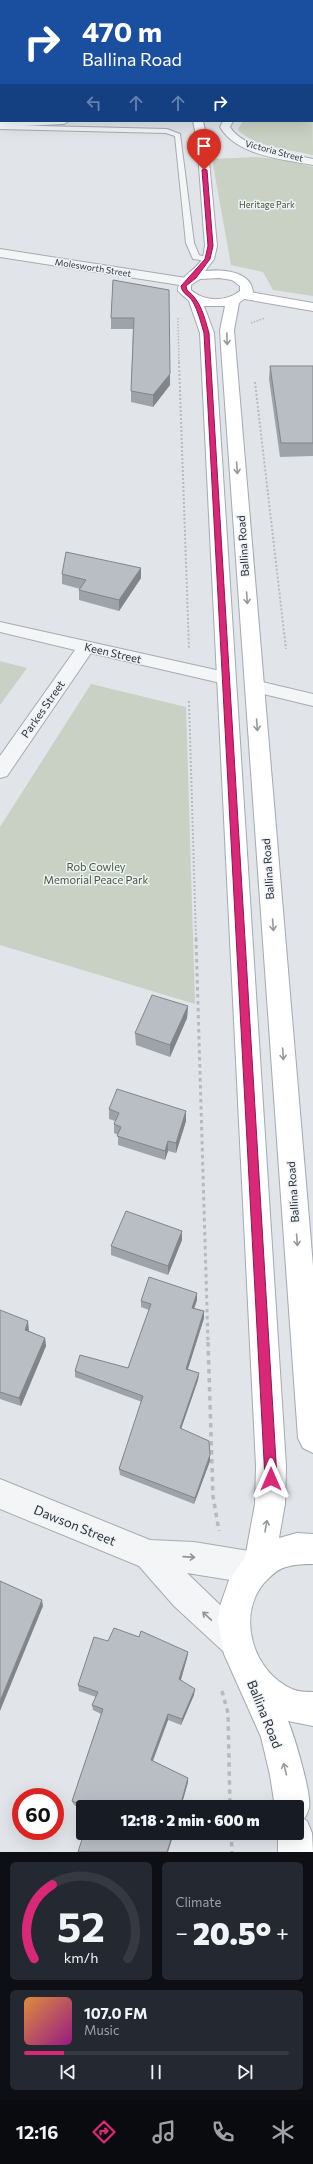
<!DOCTYPE html>
<meta charset="utf-8">
<style>
body{margin:0;font-family:Commissioner,sans-serif;background:#242831;color:#f1f3f6;height:100vh;display:flex;flex-direction:column;font-size:15px;white-space:nowrap}
*{box-sizing:border-box;margin:0}
p{font-size:13px;color:#9ea1a6}
.icon{flex:none;width:22px;height:22px;fill:none;stroke:currentColor;stroke-width:2;stroke-linecap:round;stroke-linejoin:round}
.map{position:relative;height:1852px;overflow:hidden}
.sheet{display:flex;flex-direction:column;gap:10px;padding:10px;background:#0d0f14;flex:1}
.sheet>*{flex:none}
.hud{position:absolute;left:0px;top:0px;width:313px;height:122px;box-shadow:0 4px 16px #0002;background:#1a4fa0;color:#fff;overflow:hidden}
.speed{position:absolute;left:12px;top:1788px;display:flex;gap:8px;font-size:20px;font-weight:700;text-align:center}
.speed>*{display:grid;place-content:center;width:52px;height:52px;border-radius:50%;background:#171b24;box-shadow:0 4px 16px #0002;line-height:1}
.speed .limit{border:6px solid #d22;background:#fff;color:#111}
.pin{position:absolute;display:grid;place-items:center;width:34px;height:34px;color:#fff;margin:-41px -17px;border-radius:50% 50% 50% 0;rotate:-45deg;box-shadow:0 0 4px #0007}
.pin .icon{rotate:45deg}
.me{position:absolute;width:44px;margin:-22px;rotate:0deg;stroke-linejoin:round;filter:drop-shadow(0 0 3px #0008)}
.turn{display:flex;align-items:center;gap:14px;height:84px;padding:0 16px;font-size:18px}
.turn .icon{width:52px;height:52px;stroke-width:2.5}
.turn b{display:block;font-size:28px;line-height:34px}
.lanes{display:flex;align-items:center;height:38px;padding:0 16px;background:#0003;justify-content:center;gap:20px;direction:ltr}
.lanes .off{opacity:.35}
.big{font-size:30px;font-weight:800;line-height:1.1}
.sheet .widget{flex:1;display:flex;flex-direction:column;justify-content:center;gap:6px;min-width:0;padding:0 14px;border-radius:6px;background:#242831}
.sheet .dial{align-items:center;gap:0}
.dial svg{height:104px;overflow:visible;fill:none;stroke:#363941;stroke-width:7;stroke-linecap:round;text-anchor:middle}
.dial text{fill:#f1f3f6;stroke:none}
.song{display:flex;align-items:center;gap:12px}
.cover{width:48px;height:48px;border-radius:6px;background:linear-gradient(135deg,hsl(30 70% 55%),hsl(310 70% 35%))}
.played{height:4px;border-radius:2px;background:linear-gradient(90deg,#db2777 15%,#363941 15%)}
.keys{display:flex;justify-content:space-around;direction:ltr}
.heat{display:flex;justify-content:space-between;align-items:center;font-size:22px;direction:ltr}
.sheet .tiles{flex:1;display:grid;gap:10px;grid-template-columns:1fr 1fr}
.widget:last-child{grid-column:span 2}
.trip{position:absolute;left:76px;top:1800px;width:228px;height:40px;border-radius:4px;background:#171b24;box-shadow:0 4px 16px #0002;font-weight:800;line-height:40px;text-align:center}
.tabs{display:flex;height:64px;justify-content:space-around;align-items:center;background:#090b0e;color:#9ea1a6}
.tabs .icon{width:28px;height:28px}
.tabs .current{color:#db2777}
.tabs b{font-size:18px;color:#f1f3f6}
.map>svg:first-child{display:block}
</style>
<div class="map">
<svg width="313" height="1852" viewBox="0 0 313 1852">
<rect width="100%" height="100%" fill="#e1e4e8"/>
<path fill="#c8d1c3" d="M312,61l1,94c-20,-5 -63,-9 -75,-26l5,-8h69z
M255,157l32,3 26,7v129l-40,-6 -10,-18 -32,-7 -19,-106z
M0,661l27,7 -27,37z
M91,684l95,23 9,297 -195,-59v-118z"/>
<g fill="none" stroke-linecap="round" stroke-linejoin="round">
<defs>
<path id="lane" d="M0,125l167,4 13,5 14,109 5,12 13,4 -4,2 -15,-2 -7,-16 -11,-107 -9,-3 -166,-4z"/>
<path id="street" d="M0,121h69l-5,3 -64,3z
M223,121h10l-3,6c13,22 60,27 83,32v6c-30,-6 -76,-9 -93,-38z
M0,249l186,29 6,4 -6,4 -186,-29z
M0,622l225,50 7,2 2,4 -2,4 -7,2 -134,-31 -84,123 -7,2v-22l75,-106 -75,-18z
M254,680l59,14v12l-66,-16 -2,-4 2,-4z
M0,1479l150,61 44,2 61,10 11,5 5,11 -5,11 -11,5 -68,-11 60,58 5,11 -5,11 -11,5 -11,-5 -51,-47 -35,-40 -139,-57z"/>
<path id="secondary" d="M244,291l69,12v8l-74,-13 -2,-3 2,-3z"/>
<path id="primary" d="M155,0h9v1h-9z
M193,121h10l4,19 10,106 -3,13 -9,12c18,-2 46,0 48,21l-14,11 -5,27 79,936v187l-10,-5 -5,-10 -77,-1091 -1,-17 5,-24h-21l10,27 72,1133 -1,38 -6,34 18,-5 16,1v30c-9,0 -18,0 -27,3 -9,2 -16,10 -22,16 -28,33 -11,89 28,106 6,3 14,3 21,3v34l-25,-5c6,14 24,73 21,87 -1,4 -3,8 -5,11l3,2 5,12 1,19h-35v-19h19v-26h-22l-5,-32 -9,-38 -37,-83 -6,-32 2,-16 9,-26 16,-22 10,-54 1,-38 -56,-1133 -11,-32 -11,-10c0,-15 17,-19 24,-32 2,-4 2,-9 3,-13l-8,-106zM219,278l13,2 8,6v5c-14,11 -36,11 -49,-1v-5l9,-6z"/>
</defs>
<use href="#lane" stroke="#a7abb2" stroke-width="2"/>
<use href="#street" stroke="#a7abb2" stroke-width="2"/>
<use href="#secondary" stroke="#a7abb2" stroke-width="2"/>
<use href="#primary" stroke="#a1aab2" stroke-width="2"/>
<path stroke="#b7bbc0" stroke-width="1.5" stroke-dasharray="1.5 1.5" stroke-linecap="butt" d="M178,318l1,45
M251,323l14,-5"/>
<path stroke="#b7bbc0" stroke-width="2" stroke-dasharray="2 2" stroke-linecap="butt" d="M179,362l10,287
M255,382l31,267
M189,701l7,238"/>
<path stroke="#b7bbc0" stroke-width="3" stroke-dasharray="3.5 3.5" stroke-linecap="butt" d="M196,938l12,405"/>
<path stroke="#b7bbc0" stroke-width="3.5" stroke-dasharray="4.5 4.5" stroke-linecap="butt" d="M208,1342l5,154 6,35
M222,1691l6,22 2,94
M231,1833l1,19"/>
<use href="#lane" fill="#f3f5f7" fill-rule="evenodd"/>
<use href="#street" fill="#f3f5f7" fill-rule="evenodd"/>
<use href="#secondary" fill="#fff" fill-rule="evenodd"/>
<use href="#primary" fill="#fff" fill-rule="evenodd"/>
</g>
<path fill="#9ea3a9" d="M113,280l57,105 -17,22 -22,-5v-11l2,-62h-22v-11z
M270,366h43v90l-33,1 -11,-78z
M141,568v10l-22,33 -40,-11v-10l1,-1 -18,-5v-10z
M188,1006l-1,12 -17,39 -34,-12 -1,-12z
M109,1109l77,2v10l-10,32 -8,-2 -3,9 -47,-15v-10l-4,-2v-9l1,-3 -6,-2z
M182,1231v9l-14,35 -57,-20v-9z
M197,1300l-3,8 10,3v7l-16,51 11,4 -1,7 -17,49 29,26v6l-16,43 -74,-29 -1,-6 23,-67 -67,-25v-6l53,-3 21,-58 -8,-3v-6z
M0,1310l29,20v1l16,7 1,8 -25,60 -21,-7z
M139,1637l49,15 -1,6 -6,22 13,15 -13,30 -13,-5 -15,41 35,17v4l-7,25h-98v3l-9,-5 -2,-4 29,-87 -8,-4 -1,-5 4,-8 -17,-6 -1,-6 30,-44z"/>
<path fill="#818589" d="M170,374v11l-17,22v-12z
M141,568v10l-22,33v-11z
M188,1006l-1,12 -17,39v-12z
M186,1111v10l-10,32v-10z
M168,1141v10l-3,9v-9z
M182,1231v9l-14,35v-9z
M197,1293v7l-5,15v-7z
M204,1311v7l-18,57v-6z
M28,1321l1,9 -2,8 -2,-8z
M45,1338l1,8 -25,60 -2,-8z
M199,1373l-1,7 -19,55 1,-7z
M210,1455v6l-16,43 1,-6z
M42,1600l1,6 -43,105v-10z
M188,1652l-1,6 -8,28v-7z
M195,1689l-1,6 -13,30 1,-6z
M168,1714v6l-17,45v-5z
M188,1778v4l-7,25h-1z
M173,1833h1l-6,19h-1z"/>
<path fill="#b8bec4" stroke="#818589" d="M113,280l56,10 1,84 -17,21 -22,-4 3,-73h-23z
M270,366h43v77h-32z
M66,552l75,16 -22,32 -40,-10 7,-10 -24,-6z
M152,995l36,11 -18,39 -35,-12z
M117,1089l69,22 -10,32 -8,-2 -3,10 -48,-15 4,-9 -7,-3 5,-11 -10,-4z
M126,1211l56,20 -14,35 -57,-20z
M149,1277l48,16 -5,15 12,3 -18,58 13,4 -19,55 29,13 1,14 -15,43 -76,-29 24,-73 -68,-25 5,-16 48,13 23,-64 -10,-3z
M0,1310l28,11 -3,9 20,8 -26,60 -19,-6z
M0,1581l42,19 -42,101z
M114,1628l25,9 2,-6 47,21 -9,27 16,10 -13,30 -14,-5 -17,46 37,18 -8,29h-94l-14,-6 31,-92 -11,-4 6,-13 -20,-7 16,-48 14,4z
M84,1833h89l-6,19h-89z"/>
<defs><path id="oneway-shaft" d="M-6 0H5M1.5-3L5.5 0L1.5 3" fill="none" stroke-width="1.6" stroke-linecap="round" stroke-linejoin="round"/></defs>
<g stroke="#95999e">
<use href="#oneway-shaft" transform="translate(227 339) rotate(88)"/>
<use href="#oneway-shaft" transform="translate(237 468) rotate(86)"/>
<use href="#oneway-shaft" transform="translate(247 598) rotate(86)"/>
<use href="#oneway-shaft" transform="translate(257 725) rotate(86)"/>
<use href="#oneway-shaft" transform="translate(273 925) rotate(86)"/>
<use href="#oneway-shaft" transform="translate(283 1054) rotate(86)"/>
<use href="#oneway-shaft" transform="translate(297 1240) rotate(86)"/>
<use href="#oneway-shaft" transform="translate(266 1526) rotate(-80)"/>
<use href="#oneway-shaft" transform="translate(285 1769) rotate(-104)"/>
</g>
<g stroke="#8f949a">
<use href="#oneway-shaft" transform="translate(189 1557) rotate(4)"/>
<use href="#oneway-shaft" transform="translate(207 1616) rotate(-137)"/>
</g>
<path fill="#db2777" stroke="#8e194d" d="M204,169l3,1 6,76 -3,13 -14,19 -10,8 1,4c14,11 17,26 22,43l68,1146 -2,4 -4,2 -5,-2 -1,-4 -61,-1146c-3,-10 -6,-22 -11,-31 -4,-7 -11,-8 -12,-16l24,-27 3,-13 -6,-76z"/>
<g text-anchor="middle" stroke-width="3" stroke-linejoin="round" paint-order="stroke">
<g font-size="9" fill="#2b333e" stroke="#f0f3f6">
<text transform="translate(274 151) rotate(15)" y="3">Victoria Street</text>
<text transform="translate(93 268) rotate(9)" y="3">Molesworth Street</text>
</g>
<g font-size="9" fill="#42583a" stroke="#f0f3f6">
<text x="267" y="208">Heritage Park</text>
</g>
<g font-size="11" fill="#2b333e" stroke="#f0f3f6">
<text transform="translate(243 546) rotate(-94)" y="4">Ballina Road</text>
<text transform="translate(113 653) rotate(13)" y="4">Keen Street</text>
<text transform="translate(43 709) rotate(-55)" y="4">Parkes Street</text>
<text transform="translate(268 869) rotate(-94)" y="4">Ballina Road</text>
<text transform="translate(293 1192) rotate(-94)" y="4">Ballina Road</text>
</g>
<g font-size="11" fill="#42583a" stroke="#f0f3f6">
<text x="96" y="871">Rob Cowley<tspan x="96" dy="13">Memorial Peace Park</tspan></text>
</g>
<g font-size="13" fill="#2b333e" stroke="#f0f3f6">
<text transform="translate(75 1525) rotate(22)" y="5">Dawson Street</text>
<text transform="translate(265 1714) rotate(68)" y="5">Ballina Road</text>
</g>
</g>
</svg>
<div class="speed"><div class="limit">60</div></div>
<div class="pin" style="left:204px;top:170px;background:#d93025"><svg class="icon" aria-label="arrive" viewBox="0 0 24 24"><path d="M6 21V4h12l-3 4 3 4H6"/></svg></div>
<svg class="me" style="left:271px;top:1479px" viewBox="-20 -20 40 40"><path d="M0-17L14 15 0 8-14 15z" fill="#db2777" stroke="#fff" stroke-width="4"/></svg>
<div class="trip">12:18 · 2 min · 600 m</div>
<div class="hud">
<div class="turn"><svg class="icon" aria-label="right" viewBox="0 0 24 24"><path d="M7 20v-9h11M14 6l5 5-5 5"/></svg><div><b>470 m</b>Ballina Road</div></div>
<div class="lanes"><svg class="icon off" aria-label="left" viewBox="0 0 24 24"><path d="M17 20v-9H6M10 6l-5 5 5 5"/></svg><svg class="icon off" aria-label="ahead" viewBox="0 0 24 24"><path d="M12 20V5M6 11l6-6 6 6"/></svg><svg class="icon off" aria-label="ahead" viewBox="0 0 24 24"><path d="M12 20V5M6 11l6-6 6 6"/></svg><svg class="icon" aria-label="right" viewBox="0 0 24 24"><path d="M7 20v-9h11M14 6l5 5-5 5"/></svg></div>
</div>
</div>
<section class="sheet">
<div class="tiles">
<div class="widget dial"><svg viewBox="0 0 100 80">
<path d="M14 69A42 42 0 1 1 86 69"/>
<path d="M14 69A42 42 0 0 1 28 12" stroke="#db2777"/>
<text x="50" y="56" font-size="32" font-weight="700">52</text>
<text x="50" y="72" font-size="11">km/h</text>
</svg></div>
<div class="widget"><p>Climate</p>
<div class="heat"><a>−</a><b class="big">20.5°</b><a>+</a></div>
</div>
<div class="widget">
<div class="song"><i class="cover"></i><div><b>107.0 FM</b><p>Music</p></div></div>
<div class="played"></div>
<div class="keys"><svg class="icon" aria-label="previous" viewBox="0 0 24 24"><path d="M18 5L8 12l10 7zM5 5v14"/></svg><svg class="icon" aria-label="pause" viewBox="0 0 24 24"><path d="M8 5v14M16 5v14"/></svg><svg class="icon" aria-label="next" viewBox="0 0 24 24"><path d="M6 5l10 7-10 7zM19 5v14"/></svg></div>
</div>
</div>
</section>
<nav class="tabs">
<b>12:16</b>
<svg class="icon current" aria-label="directions" viewBox="0 0 24 24"><path d="M12 3l9 9-9 9-9-9zM9 14v-3h6M13 9l2 2-2 2"/></svg>
<svg class="icon" aria-label="music" viewBox="0 0 24 24"><path d="M9 18V5l10-2v13"/><circle cx="6" cy="18" r="3"/><circle cx="16" cy="16" r="3"/></svg>
<svg class="icon" aria-label="phone" viewBox="0 0 24 24"><path d="M5 4h4l2 5-3 2q2 4 5 5l2-3 5 2v4C11 20 4 13 5 4z"/></svg>
<svg class="icon" aria-label="climate" viewBox="0 0 24 24"><path d="M12 3v18M4 7l16 10M4 17L20 7"/></svg>
</nav>
